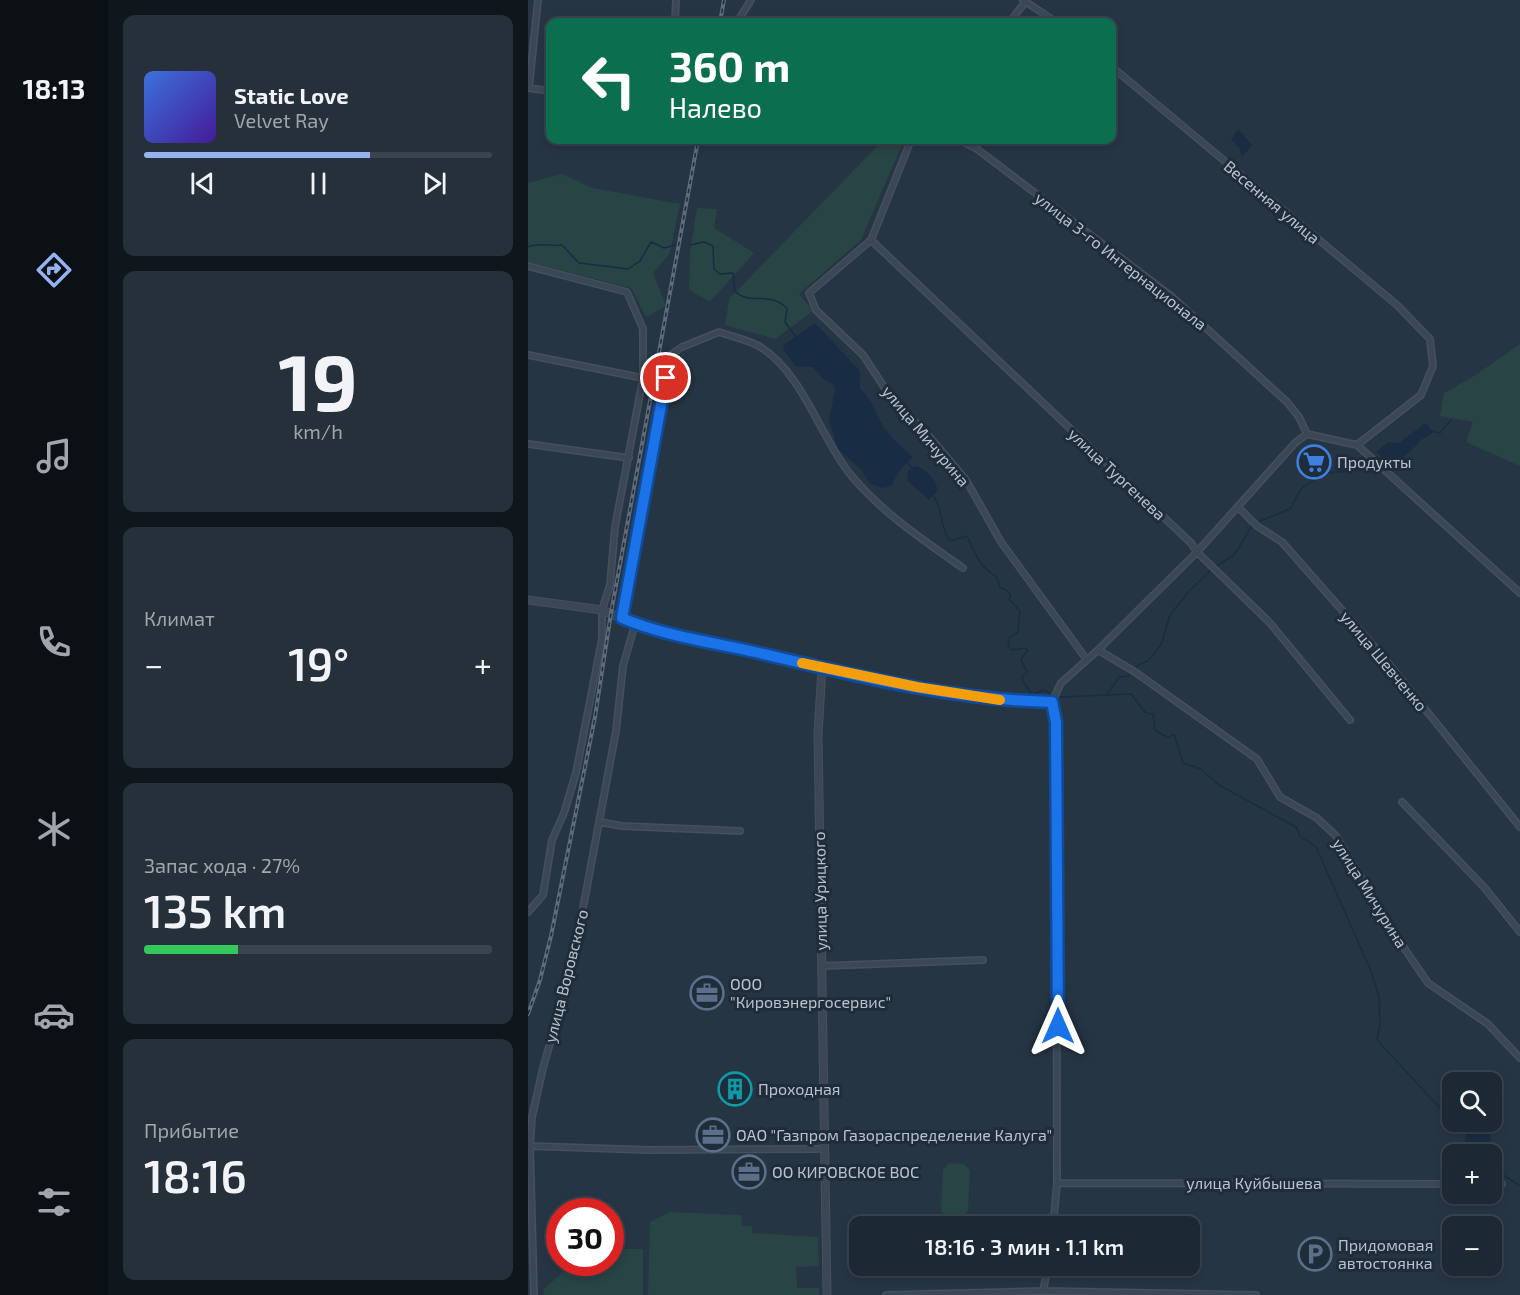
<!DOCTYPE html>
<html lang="ru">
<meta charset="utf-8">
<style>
body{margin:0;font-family:"Exo 2",sans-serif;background:#25303b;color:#f1f3f6;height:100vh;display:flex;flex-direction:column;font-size:22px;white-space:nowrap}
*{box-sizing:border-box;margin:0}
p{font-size:20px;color:#a0a6ac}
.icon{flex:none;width:33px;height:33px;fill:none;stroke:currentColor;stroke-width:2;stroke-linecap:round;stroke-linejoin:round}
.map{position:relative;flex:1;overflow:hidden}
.panel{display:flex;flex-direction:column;gap:15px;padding:15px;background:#0f161c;width:420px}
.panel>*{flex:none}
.banner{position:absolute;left:18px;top:18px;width:570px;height:126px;border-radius:12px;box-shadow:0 3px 9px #0003,0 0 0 2px #3a444e;background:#0b6e4f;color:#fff;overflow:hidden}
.buttons{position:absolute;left:914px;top:1072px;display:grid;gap:12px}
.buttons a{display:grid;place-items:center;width:60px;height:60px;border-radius:12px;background:#1c2833;box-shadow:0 3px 9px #0003,0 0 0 2px #3a444e;font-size:30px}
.speed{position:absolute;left:18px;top:1198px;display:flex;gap:12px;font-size:30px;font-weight:700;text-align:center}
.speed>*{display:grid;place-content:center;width:78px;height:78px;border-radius:50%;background:#1c2833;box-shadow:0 3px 9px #0003,0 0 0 2px #3a444e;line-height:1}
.speed .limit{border:9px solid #d22;background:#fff;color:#111}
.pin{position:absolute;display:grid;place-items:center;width:51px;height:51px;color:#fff;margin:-26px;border:3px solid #fff;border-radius:50%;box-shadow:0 2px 6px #0007}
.me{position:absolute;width:66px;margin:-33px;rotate:0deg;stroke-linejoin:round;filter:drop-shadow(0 0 4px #0008)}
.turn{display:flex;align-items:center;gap:21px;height:126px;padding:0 24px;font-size:27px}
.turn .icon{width:78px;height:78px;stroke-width:2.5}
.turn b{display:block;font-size:42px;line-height:51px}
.big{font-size:45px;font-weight:600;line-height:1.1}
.panel .card{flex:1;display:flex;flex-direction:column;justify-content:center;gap:9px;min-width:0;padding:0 21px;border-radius:12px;background:#25303b}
.panel .dial{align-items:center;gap:0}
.dial b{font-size:78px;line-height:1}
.song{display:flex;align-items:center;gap:18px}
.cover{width:72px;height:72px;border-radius:9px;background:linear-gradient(135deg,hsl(220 70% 55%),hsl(260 70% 35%))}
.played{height:6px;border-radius:3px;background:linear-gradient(90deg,#95b2f1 65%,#3a444e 65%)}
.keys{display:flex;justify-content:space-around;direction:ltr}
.heat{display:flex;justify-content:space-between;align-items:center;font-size:33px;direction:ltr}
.charge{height:9px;border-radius:4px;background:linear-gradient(90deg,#34c759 27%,#3a444e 0)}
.trip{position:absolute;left:321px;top:1216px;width:351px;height:60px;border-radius:12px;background:#1c2833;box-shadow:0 3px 9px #0003,0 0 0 2px #3a444e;font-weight:600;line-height:60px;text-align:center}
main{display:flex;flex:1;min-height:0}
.dock{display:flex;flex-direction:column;width:108px;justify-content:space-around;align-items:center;background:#0b1014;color:#a0a6ac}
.dock .icon{width:42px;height:42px}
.dock .on{color:#95b2f1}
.dock b{font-size:27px;color:#f1f3f6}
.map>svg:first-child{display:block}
</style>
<main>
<nav class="dock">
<b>18:13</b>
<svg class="icon on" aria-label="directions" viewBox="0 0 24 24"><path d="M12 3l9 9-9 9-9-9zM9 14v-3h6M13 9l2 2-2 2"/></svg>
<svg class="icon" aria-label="music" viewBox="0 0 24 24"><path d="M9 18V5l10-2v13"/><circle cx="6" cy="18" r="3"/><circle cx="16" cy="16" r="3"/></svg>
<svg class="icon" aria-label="phone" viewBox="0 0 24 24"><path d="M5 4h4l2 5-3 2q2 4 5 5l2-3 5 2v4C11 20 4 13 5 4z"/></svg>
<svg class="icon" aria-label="climate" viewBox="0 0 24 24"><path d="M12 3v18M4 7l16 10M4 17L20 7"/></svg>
<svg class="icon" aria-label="car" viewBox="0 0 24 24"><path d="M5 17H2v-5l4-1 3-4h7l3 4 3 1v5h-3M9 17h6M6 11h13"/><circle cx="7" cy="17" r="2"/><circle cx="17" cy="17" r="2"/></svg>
<svg class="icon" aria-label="filters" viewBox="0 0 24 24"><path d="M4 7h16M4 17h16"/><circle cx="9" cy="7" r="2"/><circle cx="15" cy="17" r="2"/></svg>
</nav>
<section class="panel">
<div class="card">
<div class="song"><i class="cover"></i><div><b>Static Love</b><p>Velvet Ray</p></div></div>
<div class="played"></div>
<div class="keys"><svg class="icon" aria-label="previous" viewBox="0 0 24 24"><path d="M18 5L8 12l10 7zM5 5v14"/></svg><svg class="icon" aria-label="pause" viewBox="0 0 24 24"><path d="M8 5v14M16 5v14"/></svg><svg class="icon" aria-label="next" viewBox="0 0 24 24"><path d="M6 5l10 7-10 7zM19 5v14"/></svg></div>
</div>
<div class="card dial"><b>19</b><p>km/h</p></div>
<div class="card"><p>Климат</p>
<div class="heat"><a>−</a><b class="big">19°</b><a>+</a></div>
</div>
<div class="card"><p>Запас хода · 27%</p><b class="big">135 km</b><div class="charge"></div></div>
<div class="card"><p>Прибытие</p><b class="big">18:16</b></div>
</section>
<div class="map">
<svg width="992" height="1295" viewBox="0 0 992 1295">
<rect width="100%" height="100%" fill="#263544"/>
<path fill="#284445" d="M355,140h21l-43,100 -62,54 14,17 -38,28 -50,-14 4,-26z
M34,174l31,14 87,16 -10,49 -17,20 13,33 -20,11 -15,-29 -103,-26v-79z
M169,208l20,1 -3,19 40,25 -44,49 -21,-12 1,-38z
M992,344v122l-54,-24 7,-20 -33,-6 4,-23 30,-17z
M421,1163l14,1 7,6 -2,41 -6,8 -15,-1 -6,-7 2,-41z
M142,1212l71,3 1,11h10v7l66,4 1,29 -23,1 1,21h22v7h-171l2,-73z
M83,1249h32v46h-99l-1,-5 30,-27h37z"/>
<path fill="#182d44" d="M710,129l14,16 -10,12 -3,-10 -8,-7z
M287,323l45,48v17c11,12 12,15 18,29 7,15 23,30 35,40l-13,13 -9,16 -9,2 -13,-5 -7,-13 -24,-20 -9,-30 6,-30 -2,-6 -9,-4 -11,-13 -18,-1 -12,-17 2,-5z
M896,424l4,1 5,8c-3,3 -11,5 -13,8 -8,10 -17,18 -31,22l-13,-11 12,-10 11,1z
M387,466c12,3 19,12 23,24l-9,10 -22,-20 1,-9z
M937 1140a13 13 0 1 1 26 0a13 13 0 1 1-26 0Z"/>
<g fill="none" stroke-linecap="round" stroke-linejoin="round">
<path stroke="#182d44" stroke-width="1.5" d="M162,245l14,-3 9,4 1,23 6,5 13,-1c2,6 -1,14 3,19 12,13 38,-1 51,17l-2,13 11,15
M0,247c11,-5 22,0 34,-2l17,18 49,6 12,-8 11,-19 13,6 11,-3
M903,431l9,2 11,-13
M378,461l7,8
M406,497c9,12 5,28 16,44l17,-5c8,17 13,32 30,41l3,11 5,1 6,6 -2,4 11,12 -2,21 -9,6 -1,8 4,4 13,-2 3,2 -7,9 6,13 -5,4 1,5 9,14 11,-5 7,3
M729,522l33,-13 11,-20 22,-16 41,-3 2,-4 -4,-8 3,-2
M688,566l18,-11 19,-31
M579,694l12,-17 9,-1 10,-11 10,-4 13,-16 9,-30 19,-24 23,-22
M532,697l71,-3 15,19 7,1 2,16 13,8 6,-4 9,29 18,6 18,16 77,42 4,9 16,11 55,124 8,26 1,27 -3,16 75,81
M925,1122l13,12
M963,1167l29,19"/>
<defs>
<path id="minor" d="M495,0l33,22
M147,22l1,-22
M209,22l14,-22
M482,22l15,-20
M584,67l285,238 33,34 3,27 -12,29 -64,50
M0,88l22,3
M1,88l9,-88
M383,140l-40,100 -62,53 7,17 47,45 27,41 38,39 38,45 35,62 86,118
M431,140l18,9 194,147 116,106 12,15 8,17 50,11 163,148
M343,240l320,303 6,9 73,71 80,97
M0,266l99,26 16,37v49l-28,149 -5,58 -8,25v29l-26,134 -12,40 -12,27 -9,55 -15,17
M0,355l115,23
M0,444l101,14
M710,507l19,19 25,16 102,116 136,169
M95,618l46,-262 13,-9 37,-15c14,5 32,8 43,16 41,27 58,88 88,126 31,38 73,66 113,94
M570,650l37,22 122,87 23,38 37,21 19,18 64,106 28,41 60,41 32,34
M294,668c76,15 152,33 230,34
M524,702l4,20 1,461 -4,44
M524,702l9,-19 37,-33 99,-98 98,-109 12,-9
M874,802l82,85 36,45
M72,822l22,4 118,5
M294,966l161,-6
M2,1146l119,4 175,-1
M529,1183l395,1
M963,1184h11
M515,1291l5,-25
M6,1295l-4,-149 2,-29 11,-49 30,-106 43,-231 7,-65 12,-42
M358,1295l157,-4 213,4"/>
<path id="tertiary" d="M0,600l74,10 33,14 187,44 -4,66 9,561"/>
</defs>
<use href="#minor" stroke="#44505d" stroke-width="8"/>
<use href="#tertiary" stroke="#44505d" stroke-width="9"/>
<use href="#minor" stroke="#3b4754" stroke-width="5"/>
<use href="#tertiary" stroke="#3b4754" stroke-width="7"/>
<defs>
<path id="rail" d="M192,22l4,-22
M0,1014l12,-34 11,-44 44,-219 16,-104 87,-473"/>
</defs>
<use href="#rail" stroke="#5d6b7b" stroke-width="4"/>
<use href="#rail" stroke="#1f2c39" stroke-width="1.5" stroke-dasharray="4.5" stroke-linecap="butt"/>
</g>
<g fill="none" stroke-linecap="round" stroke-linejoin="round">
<defs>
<path id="route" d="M138,378l-44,240c42,18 90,24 133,34 97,23 197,48 297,50l4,20 2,304"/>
</defs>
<use href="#route" stroke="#114b97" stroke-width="15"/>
<use href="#route" stroke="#1a73e8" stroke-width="10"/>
<path stroke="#f59e0b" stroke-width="10" d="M274,663l115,24 83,13"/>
</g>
<defs>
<symbol id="supermarket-ring" viewBox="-11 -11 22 22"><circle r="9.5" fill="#1f2c39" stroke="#3f7fe0" stroke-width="1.5"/><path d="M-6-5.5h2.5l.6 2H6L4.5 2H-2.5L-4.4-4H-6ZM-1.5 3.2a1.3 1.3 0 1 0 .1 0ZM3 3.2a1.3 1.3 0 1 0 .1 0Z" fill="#3f7fe0"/></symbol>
<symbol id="office-ring" viewBox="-11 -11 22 22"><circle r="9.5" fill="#1f2c39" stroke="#5c6f8a" stroke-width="1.5"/><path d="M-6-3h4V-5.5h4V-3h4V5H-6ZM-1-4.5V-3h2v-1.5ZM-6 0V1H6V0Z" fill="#5c6f8a"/></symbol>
<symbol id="building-ring" viewBox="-11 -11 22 22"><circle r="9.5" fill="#1f2c39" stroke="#0f9aa8" stroke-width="1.5"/><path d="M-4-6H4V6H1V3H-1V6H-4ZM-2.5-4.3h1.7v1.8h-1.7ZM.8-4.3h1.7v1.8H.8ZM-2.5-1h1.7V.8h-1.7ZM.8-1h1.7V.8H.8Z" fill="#0f9aa8"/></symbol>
<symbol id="parking-ring" viewBox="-11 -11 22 22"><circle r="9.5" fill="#1f2c39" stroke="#5c6f8a" stroke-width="1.5"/><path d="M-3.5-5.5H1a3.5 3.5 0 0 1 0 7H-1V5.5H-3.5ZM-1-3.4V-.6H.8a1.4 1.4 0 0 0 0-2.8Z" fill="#5c6f8a"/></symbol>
</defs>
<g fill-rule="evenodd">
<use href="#supermarket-ring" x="767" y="443" width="38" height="38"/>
<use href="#office-ring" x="160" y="974" width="38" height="38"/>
<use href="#building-ring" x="188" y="1070" width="38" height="38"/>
<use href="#office-ring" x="166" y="1116" width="38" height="38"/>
<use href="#office-ring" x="202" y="1153" width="38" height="38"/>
<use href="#parking-ring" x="768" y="1235" width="38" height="38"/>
</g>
<g text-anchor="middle" stroke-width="6" stroke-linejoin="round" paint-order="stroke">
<g font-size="16" fill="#b8c2cd" stroke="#1f2c39">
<text transform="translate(744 202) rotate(40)" y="6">Весенняя улица</text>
<text transform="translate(593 261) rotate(38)" y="6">улица 3-го Интернационала</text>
<text transform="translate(398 436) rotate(50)" y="6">улица Мичурина</text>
<text transform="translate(589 474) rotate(43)" y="6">улица Тургенева</text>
<text transform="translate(856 661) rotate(50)" y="6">улица Шевченко</text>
<text transform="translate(292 891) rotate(-91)" y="6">улица Урицкого</text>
<text transform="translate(842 893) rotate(58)" y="6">улица Мичурина</text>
<text transform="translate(38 976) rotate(-76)" y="6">улица Воровского</text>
<text x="726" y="1189">улица Куйбышева</text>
</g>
<g font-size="16" fill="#b8c2cd" stroke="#1f2c39" text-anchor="start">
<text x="809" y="468">Продукты</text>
<text x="202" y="990">ООО<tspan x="202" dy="18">"Кировэнергосервис"</tspan></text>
<text x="230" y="1095">Проходная</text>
<text x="208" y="1141">ОАО "Газпром Газораспределение Калуга"</text>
<text x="244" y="1178">ОО КИРОВСКОЕ ВОС</text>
<text x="810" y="1251">Придомовая<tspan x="810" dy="18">автостоянка</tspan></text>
</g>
</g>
</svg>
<div class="buttons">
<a><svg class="icon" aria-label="search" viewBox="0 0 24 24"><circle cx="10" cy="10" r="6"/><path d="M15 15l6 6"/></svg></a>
<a>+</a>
<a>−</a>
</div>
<div class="speed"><div class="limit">30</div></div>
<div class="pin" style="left:138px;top:378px;background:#d93025"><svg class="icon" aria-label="arrive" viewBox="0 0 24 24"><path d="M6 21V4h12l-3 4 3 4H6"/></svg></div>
<svg class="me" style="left:530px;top:1026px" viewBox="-20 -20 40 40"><path d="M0-17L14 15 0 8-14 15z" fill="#1a73e8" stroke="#fff" stroke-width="4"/></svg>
<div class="trip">18:16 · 3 мин · 1.1 km</div>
<div class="banner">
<div class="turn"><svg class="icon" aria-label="left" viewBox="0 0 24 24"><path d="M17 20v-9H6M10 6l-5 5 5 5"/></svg><div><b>360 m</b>Налево</div></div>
</div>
</div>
</main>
